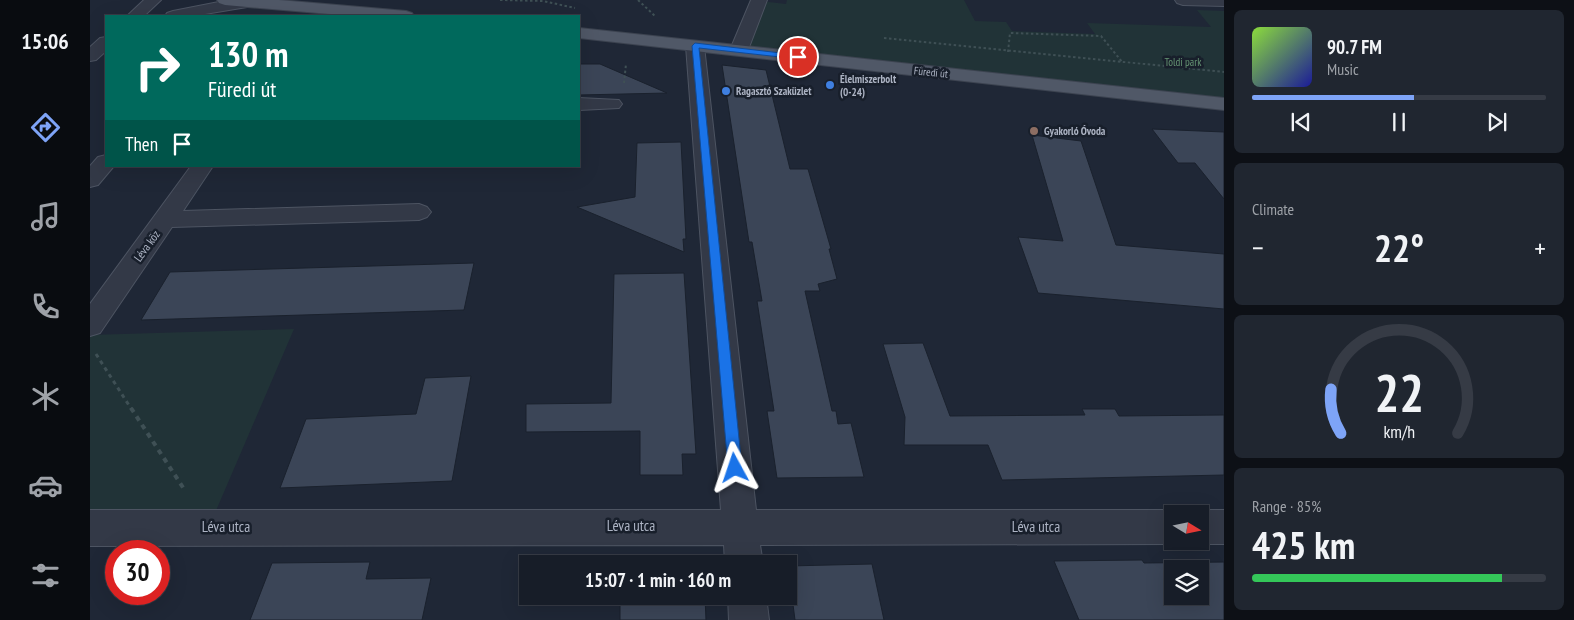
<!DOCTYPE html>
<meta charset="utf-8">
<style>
body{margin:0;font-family:"PT Sans Narrow",sans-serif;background:#202630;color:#f1f3f6;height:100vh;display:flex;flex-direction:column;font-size:19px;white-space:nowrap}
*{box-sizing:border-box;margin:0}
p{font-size:16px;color:#9ea2a8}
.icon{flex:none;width:28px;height:28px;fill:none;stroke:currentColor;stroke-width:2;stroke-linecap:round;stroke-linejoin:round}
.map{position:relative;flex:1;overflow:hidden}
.side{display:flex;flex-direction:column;gap:10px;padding:10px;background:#0d1016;width:350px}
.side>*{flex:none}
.guide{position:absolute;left:15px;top:15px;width:475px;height:152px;border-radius:0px;box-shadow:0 5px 20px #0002,0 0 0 1px #363b45;background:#00695c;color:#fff;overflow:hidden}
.needle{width:32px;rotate:100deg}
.tools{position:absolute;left:1074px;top:505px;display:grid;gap:10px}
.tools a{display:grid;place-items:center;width:45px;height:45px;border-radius:0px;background:#171d28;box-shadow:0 5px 20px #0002,0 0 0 1px #363b45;font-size:25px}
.speed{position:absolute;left:15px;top:540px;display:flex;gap:10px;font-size:25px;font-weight:700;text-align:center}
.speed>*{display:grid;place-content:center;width:65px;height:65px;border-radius:50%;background:#171d28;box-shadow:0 5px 20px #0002,0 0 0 1px #363b45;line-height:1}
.speed .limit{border:8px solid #d22;background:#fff;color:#111}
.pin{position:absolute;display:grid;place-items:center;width:42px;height:42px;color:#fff;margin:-21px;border:2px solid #fff;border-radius:50%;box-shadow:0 1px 5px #0007}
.me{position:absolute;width:55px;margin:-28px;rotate:355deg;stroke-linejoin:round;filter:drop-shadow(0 0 4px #0008)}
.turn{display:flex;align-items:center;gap:18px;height:105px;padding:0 20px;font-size:22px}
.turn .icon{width:65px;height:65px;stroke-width:2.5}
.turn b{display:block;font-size:35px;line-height:42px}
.then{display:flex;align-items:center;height:48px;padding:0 20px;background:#0003;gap:10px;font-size:19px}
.big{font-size:38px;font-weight:700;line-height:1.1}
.side .widget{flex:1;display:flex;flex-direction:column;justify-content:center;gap:8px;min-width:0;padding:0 18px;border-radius:8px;background:#202630}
.side .dial{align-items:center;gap:0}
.dial svg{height:130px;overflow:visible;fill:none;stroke:#363b45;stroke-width:7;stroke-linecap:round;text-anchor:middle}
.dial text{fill:#f1f3f6;stroke:none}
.song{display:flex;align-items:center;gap:15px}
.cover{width:60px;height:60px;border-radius:8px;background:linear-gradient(135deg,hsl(90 70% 55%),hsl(240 70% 35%))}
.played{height:5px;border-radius:2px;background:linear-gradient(90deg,#7ea4f7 55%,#363b45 55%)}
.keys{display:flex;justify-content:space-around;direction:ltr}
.heat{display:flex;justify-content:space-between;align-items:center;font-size:28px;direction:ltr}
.charge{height:8px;border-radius:4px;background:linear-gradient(90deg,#34c759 85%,#363b45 0)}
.trip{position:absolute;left:429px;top:555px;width:278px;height:50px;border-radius:0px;background:#171d28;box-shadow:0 5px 20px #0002,0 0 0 1px #363b45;font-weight:700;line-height:50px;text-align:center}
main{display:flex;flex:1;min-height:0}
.tabs{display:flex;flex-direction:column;width:90px;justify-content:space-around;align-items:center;background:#090c10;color:#9ea2a8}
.tabs .icon{width:35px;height:35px}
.tabs .current{color:#7ea4f7}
.tabs b{font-size:22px;color:#f1f3f6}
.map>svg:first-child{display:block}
</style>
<main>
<nav class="tabs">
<b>15:06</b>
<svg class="icon current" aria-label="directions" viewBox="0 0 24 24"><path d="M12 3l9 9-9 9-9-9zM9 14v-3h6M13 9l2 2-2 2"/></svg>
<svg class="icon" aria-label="music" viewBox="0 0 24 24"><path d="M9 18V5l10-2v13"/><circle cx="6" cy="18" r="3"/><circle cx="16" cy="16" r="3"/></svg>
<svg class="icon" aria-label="phone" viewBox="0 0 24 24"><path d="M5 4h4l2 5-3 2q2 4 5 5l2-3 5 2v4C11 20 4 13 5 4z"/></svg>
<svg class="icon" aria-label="climate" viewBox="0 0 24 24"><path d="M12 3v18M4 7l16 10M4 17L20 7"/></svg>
<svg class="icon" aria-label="car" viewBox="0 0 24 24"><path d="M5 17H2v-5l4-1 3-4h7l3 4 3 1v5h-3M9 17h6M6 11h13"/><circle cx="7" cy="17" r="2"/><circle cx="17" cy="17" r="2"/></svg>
<svg class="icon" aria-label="filters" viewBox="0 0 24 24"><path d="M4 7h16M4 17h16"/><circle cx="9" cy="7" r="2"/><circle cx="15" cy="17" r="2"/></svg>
</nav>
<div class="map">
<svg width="1134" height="620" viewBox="0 0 1134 620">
<rect width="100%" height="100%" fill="#1f2736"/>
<path fill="#213337" d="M697,0h177l11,21 31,1 6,9 83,3 -8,-11 124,4 -14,-17 27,1v93l-485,-54 20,-49 27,3z
M204,329l-85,198 -119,1v-193z"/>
<path fill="#3b4557" stroke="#1a212d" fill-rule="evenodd" d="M489,64h21l67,29 -88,2z
M632,65l44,5 24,99h18l23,80h-2l8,30 -19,5 2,7h-15l27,120h4l2,13 13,-1 13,54 -87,1 -10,-67h7l-17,-110h5l-10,-59h-3z
M1062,129l72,3v67l-29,-36h-17z
M942,135l49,6 35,104 108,9v55l-186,-16 -20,-56 45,4z
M591,142l5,97h-3l1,13 -107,-45 58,-10 2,-54z
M384,263l-10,47 -323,10 29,-48z
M594,273l12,181h-14l1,21h-43v-44l-114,1v-28l85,-1 3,-129z
M833,343l27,73 135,-1 -3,-6h33l4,7 105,-1v60l-222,5 -14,-35h-84l1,-28 -22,-73z
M381,376l-19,105 -172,7 26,-69 110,-5 9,-36z
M1052,560l2,3 80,-1v58h-145l-25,-59zM1082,569h28v27h-28z
M280,562l-4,17 65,-1 -9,42h-172l22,-57z
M613,562v2h-82v-1z
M782,564l12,56h-89l-7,-54z
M530,596h85l1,24h-86z"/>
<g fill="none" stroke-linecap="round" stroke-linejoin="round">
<defs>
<path id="minor" d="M54,0h17l-17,16h-17z
M139,0h25l1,2 -2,3 -6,2 -54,9h-28l2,-3 6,-2z
M661,0h16l-19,50 -3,4 -6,1 -6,-1 -3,-4z
M1085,0h49v6l-41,-1 -6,-2z
M16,37v14l-10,9 -6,1v-14l10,-9z
M605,41l6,1 3,4 52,464h416l10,4h-10v27h8l-8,3 -412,1 3,19h-38l-1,-19 -634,1v-36h631l-35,-464 3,-4z
M489,98l40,2 3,4 -3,4 -40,2z
M16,155v11h8l-16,19 -8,2v-21l8,-9z
M101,166h22l-30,45 236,-7 8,3 4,5 -4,5 -8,3 -247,7 -72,106 -10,3v-32z
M1110,510h24v34h-24l-8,-3h8v-27h-10z
M638,596h38l3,24h-40z"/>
<path id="primary" d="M127,0h62l127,11 6,2 2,3h-60l-129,-11 -6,-2z
M489,28l645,70v12l-645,-72z"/>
</defs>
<use href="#minor" stroke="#4d5462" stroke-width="2"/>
<use href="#primary" stroke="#3c4350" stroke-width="2"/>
<path stroke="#3f5055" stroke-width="2" stroke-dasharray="2.5 2.5" stroke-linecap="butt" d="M410,0l43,1 32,7
M548,0l17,16
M794,38l340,34
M918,52l2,-19 91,3 22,27
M534,83l2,-19"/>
<path stroke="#3f5055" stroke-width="3" stroke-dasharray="4 4" stroke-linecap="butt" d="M6,354l36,56"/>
<path stroke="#3f5055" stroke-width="4" stroke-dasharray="5 5" stroke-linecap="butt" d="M41,408l53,81"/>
<use href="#minor" fill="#333947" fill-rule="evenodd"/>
<use href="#primary" fill="#505867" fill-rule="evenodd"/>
</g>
<path fill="#1a73e8" stroke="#114b97" d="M605,43l103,12 4,2 -4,2 -99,-11 43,420 -2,5 -5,1 -5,-1 -2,-5 -36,-422z"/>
<g fill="#3f7fe0" stroke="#181f2b" stroke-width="2">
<circle cx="740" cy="85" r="5"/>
<circle cx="636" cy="91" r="5"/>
</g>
<circle fill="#8d6e63" stroke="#181f2b" stroke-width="2" cx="944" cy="131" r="5"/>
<g text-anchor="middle" stroke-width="5" stroke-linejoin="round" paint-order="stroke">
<g font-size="11" fill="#659473" stroke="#181f2b">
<text x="1093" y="66">Toldi park</text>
</g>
<g font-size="11" fill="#adb4c4" stroke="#181f2b">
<text transform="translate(841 72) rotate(6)" y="4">Füredi út</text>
</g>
<g font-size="11" font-weight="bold" fill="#adb4c4" stroke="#181f2b" text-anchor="start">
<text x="750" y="83">Élelmiszerbolt<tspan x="750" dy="13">(0-24)</tspan></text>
<text x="646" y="95">Ragasztó Szaküzlet</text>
<text x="954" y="135">Gyakorló Óvoda</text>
</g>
<g font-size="12" fill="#adb4c4" stroke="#181f2b">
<text transform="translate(57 246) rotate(-54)" y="4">Léva köz</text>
</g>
<g font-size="15" fill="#adb4c4" stroke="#181f2b">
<text x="541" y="531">Léva utca</text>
<text x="136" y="532">Léva utca</text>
<text x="946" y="532">Léva utca</text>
</g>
</g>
</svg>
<div class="tools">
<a><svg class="needle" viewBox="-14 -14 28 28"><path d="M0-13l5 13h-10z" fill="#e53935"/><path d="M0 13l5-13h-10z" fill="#9ea2a8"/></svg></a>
<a><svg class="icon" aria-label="layers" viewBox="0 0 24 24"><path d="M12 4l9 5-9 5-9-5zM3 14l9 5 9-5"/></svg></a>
</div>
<div class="speed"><div class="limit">30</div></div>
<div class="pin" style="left:708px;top:57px;background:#d93025"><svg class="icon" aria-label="arrive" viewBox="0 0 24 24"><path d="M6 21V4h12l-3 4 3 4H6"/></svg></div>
<svg class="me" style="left:645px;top:468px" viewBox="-20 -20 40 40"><path d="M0-17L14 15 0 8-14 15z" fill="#1a73e8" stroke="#fff" stroke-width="4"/></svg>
<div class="trip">15:07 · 1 min · 160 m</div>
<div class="guide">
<div class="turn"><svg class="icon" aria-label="right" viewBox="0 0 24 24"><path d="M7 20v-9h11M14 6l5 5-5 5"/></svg><div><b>130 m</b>Füredi út</div></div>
<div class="then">Then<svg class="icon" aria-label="arrive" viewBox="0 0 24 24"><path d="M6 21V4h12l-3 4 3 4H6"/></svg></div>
</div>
</div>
<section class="side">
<div class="widget">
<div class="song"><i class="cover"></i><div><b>90.7 FM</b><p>Music</p></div></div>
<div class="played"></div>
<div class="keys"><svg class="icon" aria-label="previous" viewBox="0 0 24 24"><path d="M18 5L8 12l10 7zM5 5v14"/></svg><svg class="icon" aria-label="pause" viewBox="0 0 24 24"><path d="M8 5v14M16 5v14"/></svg><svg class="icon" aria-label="next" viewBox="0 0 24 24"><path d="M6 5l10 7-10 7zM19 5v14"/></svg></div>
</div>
<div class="widget"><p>Climate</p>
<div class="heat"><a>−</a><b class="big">22°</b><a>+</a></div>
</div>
<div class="widget dial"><svg viewBox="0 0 100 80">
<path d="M14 69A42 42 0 1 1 86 69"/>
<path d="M14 69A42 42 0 0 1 8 42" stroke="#7ea4f7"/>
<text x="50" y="56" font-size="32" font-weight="700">22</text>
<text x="50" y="72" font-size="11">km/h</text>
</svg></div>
<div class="widget"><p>Range · 85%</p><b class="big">425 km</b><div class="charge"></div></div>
</section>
</main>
